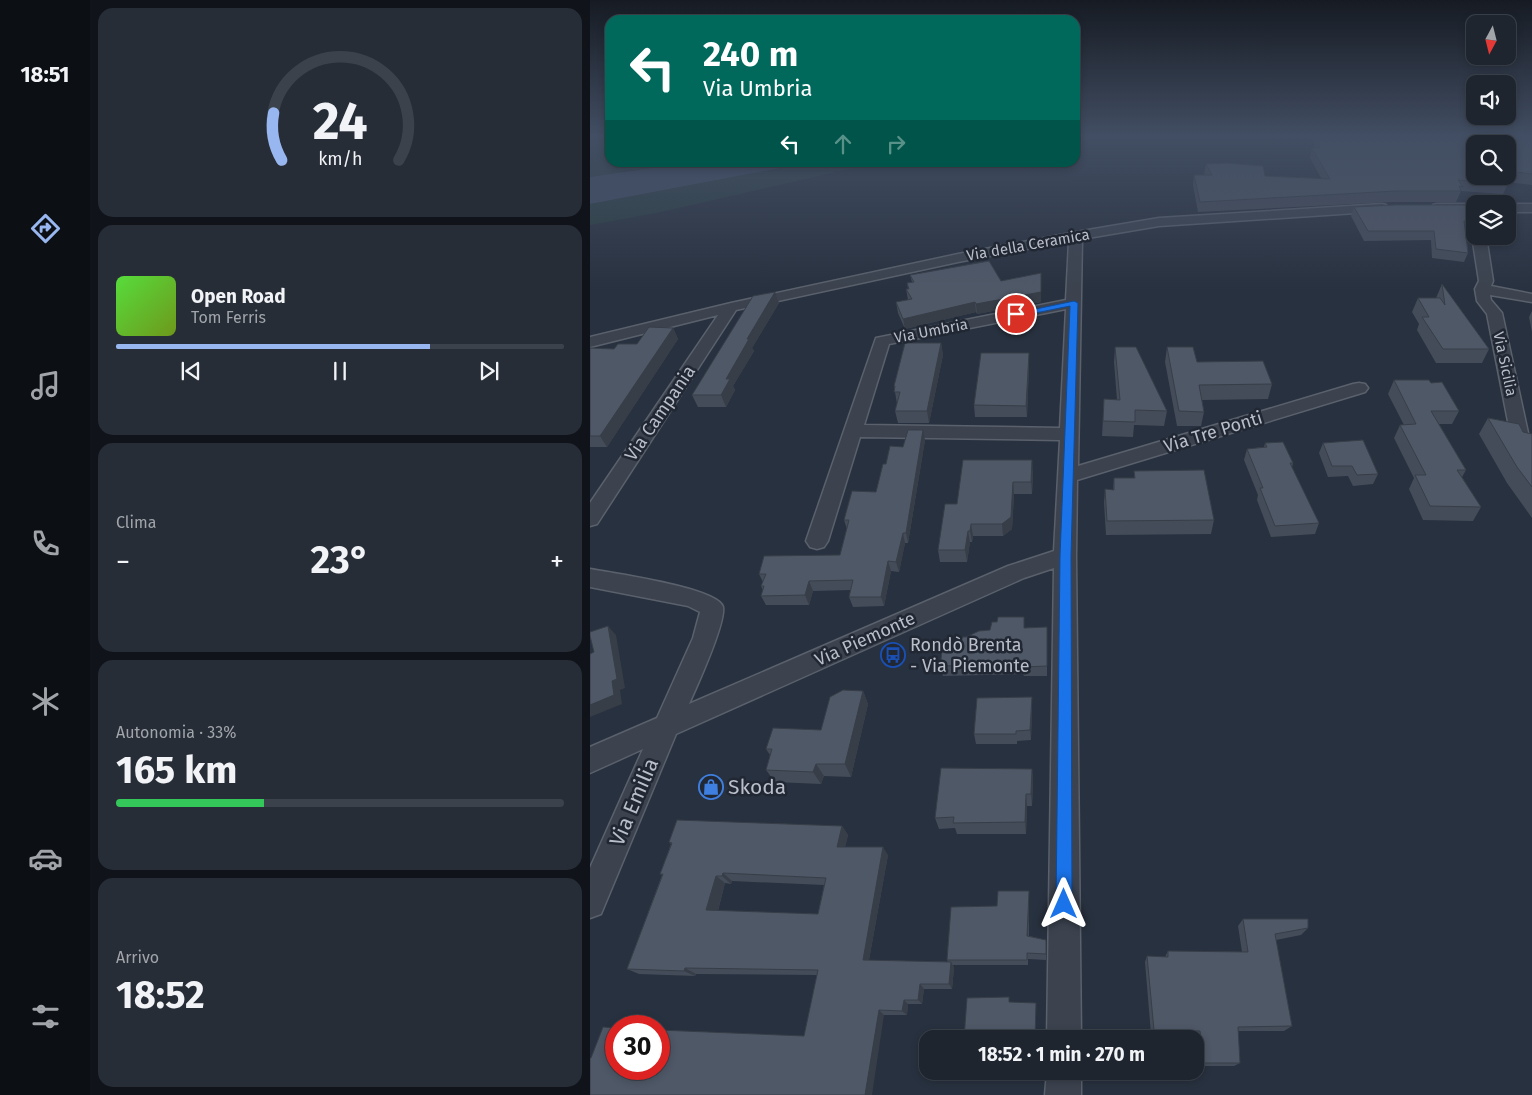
<!DOCTYPE html>
<html lang="it">
<meta charset="utf-8">
<style>
body{margin:0;font-family:"Fira Sans",sans-serif;background:#262d37;color:#f1f3f6;height:100vh;display:flex;flex-direction:column;font-size:19px;white-space:nowrap}
*{box-sizing:border-box;margin:0}
p{font-size:16px;color:#a1a5aa}
.icon{flex:none;width:28px;height:28px;fill:none;stroke:currentColor;stroke-width:2;stroke-linecap:round;stroke-linejoin:round}
.map{position:relative;flex:1;overflow:hidden}
.panel{display:flex;flex-direction:column;gap:8px;padding:8px;background:#10141a;width:500px}
.panel>*{flex:none}
.top-card{position:absolute;left:15px;top:15px;width:475px;height:152px;border-radius:15px;box-shadow:0 2px 8px #0003,0 0 0 1px #3c424b;background:#00695c;color:#fff;overflow:hidden}
.needle{width:32px;rotate:187deg}
.fabs{position:absolute;left:876px;top:15px;display:grid;gap:10px}
.fabs a{display:grid;place-items:center;width:50px;height:50px;border-radius:10px;background:#1e252f;box-shadow:0 2px 8px #0003,0 0 0 1px #3c424b;font-size:25px}
.speed{position:absolute;left:15px;top:1015px;display:flex;gap:10px;font-size:25px;font-weight:700;text-align:center}
.speed>*{display:grid;place-content:center;width:65px;height:65px;border-radius:50%;background:#1e252f;box-shadow:0 2px 8px #0003,0 0 0 1px #3c424b;line-height:1}
.speed .limit{border:8px solid #d22;background:#fff;color:#111}
.pin{position:absolute;display:grid;place-items:center;width:42px;height:42px;color:#fff;margin:-21px;border:2px solid #fff;border-radius:50%;box-shadow:0 1px 5px #0007}
.me{position:absolute;width:55px;margin:-28px;rotate:0deg;stroke-linejoin:round;filter:drop-shadow(0 0 4px #0008)}
.turn{display:flex;align-items:center;gap:18px;height:105px;padding:0 15px;font-size:22px}
.turn .icon{width:65px;height:65px;stroke-width:2.5}
.turn b{display:block;font-size:35px;line-height:42px}
.lanes{display:flex;align-items:center;height:48px;padding:0 15px;background:#0003;justify-content:center;gap:25px;direction:ltr}
.lanes .off{opacity:.35}
.big{font-size:38px;font-weight:700;line-height:1.1}
.panel .widget{flex:1;display:flex;flex-direction:column;justify-content:center;gap:8px;min-width:0;padding:0 18px;border-radius:15px;background:#262d37}
.panel .dial{align-items:center;gap:0}
.dial svg{height:130px;overflow:visible;fill:none;stroke:#3c424b;stroke-width:7;stroke-linecap:round;text-anchor:middle}
.dial text{fill:#f1f3f6;stroke:none}
.song{display:flex;align-items:center;gap:15px}
.cover{width:60px;height:60px;border-radius:8px;background:linear-gradient(135deg,hsl(110 70% 55%),hsl(80 70% 35%))}
.played{height:5px;border-radius:2px;background:linear-gradient(90deg,#98b6ef 70%,#3c424b 70%)}
.keys{display:flex;justify-content:space-around;direction:ltr}
.heat{display:flex;justify-content:space-between;align-items:center;font-size:28px;direction:ltr}
.charge{height:8px;border-radius:4px;background:linear-gradient(90deg,#34c759 33%,#3c424b 0)}
.trip{position:absolute;left:329px;top:1030px;width:285px;height:50px;border-radius:15px;background:#1e252f;box-shadow:0 2px 8px #0003,0 0 0 1px #3c424b;font-weight:700;line-height:50px;text-align:center}
main{display:flex;flex:1;min-height:0}
.tab-bar{display:flex;flex-direction:column;width:90px;justify-content:space-around;align-items:center;background:#0c0f13;color:#a1a5aa}
.tab-bar .icon{width:35px;height:35px}
.tab-bar .active{color:#98b6ef}
.tab-bar b{font-size:22px;color:#f1f3f6}
.map>svg:first-child{display:block}
</style>
<main>
<nav class="tab-bar">
<b>18:51</b>
<svg class="icon active" aria-label="directions" viewBox="0 0 24 24"><path d="M12 3l9 9-9 9-9-9zM9 14v-3h6M13 9l2 2-2 2"/></svg>
<svg class="icon" aria-label="music" viewBox="0 0 24 24"><path d="M9 18V5l10-2v13"/><circle cx="6" cy="18" r="3"/><circle cx="16" cy="16" r="3"/></svg>
<svg class="icon" aria-label="phone" viewBox="0 0 24 24"><path d="M5 4h4l2 5-3 2q2 4 5 5l2-3 5 2v4C11 20 4 13 5 4z"/></svg>
<svg class="icon" aria-label="climate" viewBox="0 0 24 24"><path d="M12 3v18M4 7l16 10M4 17L20 7"/></svg>
<svg class="icon" aria-label="car" viewBox="0 0 24 24"><path d="M5 17H2v-5l4-1 3-4h7l3 4 3 1v5h-3M9 17h6M6 11h13"/><circle cx="7" cy="17" r="2"/><circle cx="17" cy="17" r="2"/></svg>
<svg class="icon" aria-label="filters" viewBox="0 0 24 24"><path d="M4 7h16M4 17h16"/><circle cx="9" cy="7" r="2"/><circle cx="15" cy="17" r="2"/></svg>
</nav>
<section class="panel">
<div class="widget dial"><svg viewBox="0 0 100 80">
<path d="M14 69A42 42 0 1 1 86 69"/>
<path d="M14 69A42 42 0 0 1 9 40" stroke="#98b6ef"/>
<text x="50" y="56" font-size="32" font-weight="700">24</text>
<text x="50" y="72" font-size="11">km/h</text>
</svg></div>
<div class="widget">
<div class="song"><i class="cover"></i><div><b>Open Road</b><p>Tom Ferris</p></div></div>
<div class="played"></div>
<div class="keys"><svg class="icon" aria-label="previous" viewBox="0 0 24 24"><path d="M18 5L8 12l10 7zM5 5v14"/></svg><svg class="icon" aria-label="pause" viewBox="0 0 24 24"><path d="M8 5v14M16 5v14"/></svg><svg class="icon" aria-label="next" viewBox="0 0 24 24"><path d="M6 5l10 7-10 7zM19 5v14"/></svg></div>
</div>
<div class="widget"><p>Clima</p>
<div class="heat"><a>−</a><b class="big">23°</b><a>+</a></div>
</div>
<div class="widget"><p>Autonomia · 33%</p><b class="big">165 km</b><div class="charge"></div></div>
<div class="widget"><p>Arrivo</p><b class="big">18:52</b></div>
</section>
<div class="map">
<svg width="942" height="1095" viewBox="0 0 942 1095">
<rect width="100%" height="100%" fill="#28313f"/>
<path fill="#2b3e41" d="M0,137h20v25l76,1 -96,14z
M217,163h69l-220,50 -66,12v-21z"/>
<path fill="#404e66" d="M96,163v-1l121,1 -217,41v-27z"/>
<g fill="none" stroke-linecap="round" stroke-linejoin="round">
<defs>
<path id="minor" d="M792,204l4,1 2,3 -2,3 -227,15 -77,13 -4,227 275,-82 6,-1 6,1 3,4 -3,4 -288,88 -1,76 5,483h-34l7,-471 -30,10 -348,156 -75,180 -11,4v-50l53,-119 -53,24v-26l67,-29 36,-80 7,-26 -12,-6 -98,-19v-18c21,4 129,19 133,38 3,16 -26,79 -34,97l319,-138 46,-15 6,-111 -200,-3 -32,104 -4,6 -7,2 -7,-2 -4,-6 70,-203 190,-38 3,-59 -111,21 -222,48 -139,214 -7,2v-23l128,-188 -128,32v-10l141,-34 227,-49 118,-22 83,-14zM476,309l-6,119 -196,-3 25,-81z
M847,204h38v8l-42,-1 -2,-3 2,-3z
M918,204h24v8h-24z
M884,233l1,3h11l7,45 -2,5 41,8v8l-42,-7 1,5 11,13 28,129 -2,4 -7,2 -7,-2 -2,-4 -25,-128 -10,-13 -2,-12 4,-8 -7,-45z
M457,1071h34v24h-36z"/>
</defs>
<use href="#minor" stroke="#5a616c" stroke-width="3"/>
<use href="#minor" fill="#3c434f" fill-rule="evenodd"/>
</g>
<path fill="#444c59" fill-rule="evenodd" d="M723,137h219v48l-25,-3 1,2 -5,10 -42,-3 -5,11h-64l-194,10 -5,-27 1,-10h11l-1,-1 2,-10 59,12 56,2 -11,-20 2,-10h3l-3,-9zM918,144v32h-33z
M764,207l118,15 -5,9h-1l2,22 -4,9 -32,-4 -1,-18 -67,1 -13,-25z
M320,275l91,6 40,21 -64,12 -1,-2 -71,17 -7,-16 -2,-11 12,-2 -2,-11h2l-1,-6 5,-1z
M852,284l47,65 -7,14h-46l-19,-33 2,-6 -7,-12 6,-14h18z
M185,292l4,11 -27,45 2,3 -21,35 2,4 -9,17h-28l-6,-12z
M942,311v21l-3,-15z
M83,328l5,11 -71,108h-17v-99l24,1 23,-5z
M351,343l2,12 -14,68h-31l-3,-12 2,-7 -3,-18z
M525,347l52,64 -3,15 -30,-1 -1,12 -31,-1 2,-37 13,1 -3,-38z
M577,347l30,15 75,22 -4,15 -66,1 2,12 -3,14h-24l-12,-64z
M439,365l-2,52h-52l-1,-12z
M804,380l37,3 28,28 -7,13h-13l27,46 -4,7 19,30 -8,14 -50,-1 -14,-31 5,-11 -20,-40 6,-13h4l-16,-31z
M898,418l35,14 9,2v84l-25,-35 -28,-49z
M335,440l-17,103h-3l-6,29 -8,-1 -7,35 -31,1 -4,-10 2,-7 -38,1 -4,14h-43l-5,-9 2,-6 -2,-4 2,-4 -4,-8 81,-19 7,-26 -3,-9 32,-28 10,-28 17,-17z
M675,443l28,20 -1,5 27,55 -4,11 -44,3 -14,-37 1,-5 -14,-35 3,-11 17,-2z
M733,443l55,31 -5,10 -20,2 -5,-10 -20,1 -9,-24z
M443,471l-1,23h-18l-2,35 -9,7h-30l-1,6h-2l-3,20h-27l-2,-12 19,-46z
M544,471l80,49 -3,14 -105,1 -2,-32 1,-14 8,1 1,-12h20z
M457,627v49h-23l-1,-2 -80,2 -3,-10 26,-29 24,-7 34,-2z
M273,691l5,13 -17,73 -27,-1 -3,8 -46,-2 -9,-12 4,-15 -4,-6 55,-19z
M442,707l-1,33 -14,1v3h-41l-2,-10z
M442,769l1,13 -1,24h-5l-1,28h-69l-2,-6 -16,1 -4,-11z
M252,826l6,9 -3,12 43,8 -19,105 79,2 -1,-2 50,-54 32,-15v45l17,4v20l-18,-1v6h-75l1,3 -2,21h-28l-2,15h-14l-1,11h-23l-80,21 13,-61 -121,-1 -1,2 -56,-2 -12,-5 35,-94 -2,-1 11,-30 -2,-2zM142,881l92,4 -6,29 -100,-3 7,-28 6,1z
M653,919l65,9 -7,7 -25,5 16,86 -8,5h-46l2,32 -6,3h-35l-4,-31 -44,-1 -6,-72 2,-6 18,1 3,-6 74,1 -4,-26z
M372,1071h73v2l-71,1z"/>
<path fill="#373e48" d="M451,273v29l-64,12 -1,-10z
M185,292l4,11 -27,45 2,3 -21,35 2,4 -9,17 -5,-12 5,-16 21,-40z
M385,302l1,10 -71,17 -2,-10z
M83,328l5,11 -71,108 -7,-11z
M351,343l2,12 -14,68 -2,-12z
M439,353v12l-2,52 -1,-11z
M333,430l2,10 -17,103 -2,-10z
M442,460l1,11 -1,23 -1,-12z
M423,482l1,12 -2,35 -9,7 -1,-12z
M381,524l2,12 -1,6 -2,-11z
M378,531l2,11 -3,20 -2,-12z
M313,533l2,10 -6,29 -3,-10z
M298,561l3,10 -7,35 -3,-9z
M219,581l4,10 -4,14 -4,-10z
M18,626l8,9 9,53 -5,2 2,14 -32,13v-12z
M273,691l5,13 -17,73 -6,-13z
M442,697v10l-1,33 -1,-10z
M226,764l8,12 -3,8 -8,-12z
M442,769l1,13 -1,24 -1,-12z
M436,794l1,12 -1,28 -1,-12z
M252,826l6,9 -5,20 -6,-8z
M293,847l5,8 -20,110 -5,-5z
M133,873l9,8 -1,3 -9,-8z
M126,876l9,7 -9,34 -10,-7z
M439,891v7l-1,44 -1,-6z
M361,962l3,6 -2,21 -3,-5z
M95,968l11,6 -1,2 -11,-5z
M330,984l4,5 -2,15 -4,-4z
M314,1000l4,4 -1,11 -5,-4z
M446,1003v36h-1z
M289,1010l5,5 -12,80h-7z"/>
<path fill="#4f5867" stroke="#373e48" fill-rule="evenodd" d="M727,137h215v37l-24,-3v-27h-33v32h29l4,8 -50,-4 5,7 -4,-1 2,5h-65l-196,11 -6,-27h18l-6,-11 21,-1 36,3 2,10 65,3 -18,-31h8z
M805,205h70l7,17 -8,-1 4,32 -32,-4 -2,-18h-66l-14,-24z
M399,261l12,20 40,-8v19l-65,12 -1,-2 -72,17 -7,-17 16,-3 -6,-10h3l-2,-6 7,-1 -4,-7z
M852,284l47,65h-46l-21,-32h7l-11,-19h22l5,7z
M185,292l-28,47h2l-23,40h4l-9,16h-29l61,-99z
M59,327l24,1 -73,108h-10v-88l24,1 4,-5h19z
M315,343h36l-14,68h-32l5,-19h-6l1,-6h-1z
M525,347h21l31,64 -32,-1v12l-32,-1 1,-22 16,1z
M577,347h26l4,15 66,-1 9,23 -73,1 5,27 -25,-1z
M391,353h48l-3,53 -52,-1z
M804,380h35l2,3 11,-1 17,29h-28l35,59h-9l24,37 -51,-1 -15,-31h11l-26,-50 16,-1z
M898,418l31,6 4,8 9,2v53l-15,-20z
M318,430h15l-17,103h-3l-7,29 -8,-1 -7,36h-32l4,-17 -44,1 -4,14 -44,1 3,-10h-3l5,-12h-7l5,-18 76,-1 9,-35h-5l8,-29 24,1 7,-28h3l4,-18 13,1z
M773,440l15,34 -21,1 -5,-9h-20l-9,-23z
M693,442l10,21h-3l29,60 -44,3 -15,-38h3l-16,-39 20,-2 -2,-4z
M373,460h69l-1,22h-18l-2,35 -9,7h-31l-1,7h-2l-3,19h-27l7,-46h12z
M614,470l10,50 -107,1 -2,-32 9,1v-12h21l-1,-7z
M408,617h26v11l23,-1v39l-24,1v-3l-83,2 3,-21 16,-1 1,-7h6l13,-6 11,-1 2,-8h5z
M18,626l9,53 -5,2 2,14 -24,10v-51l4,-2 -4,-16v-4z
M253,690l20,1 -18,73h-29l-3,8 -47,-2 6,-21h-6l7,-21 48,2 9,-33z
M442,697l-2,33 -14,1v3h-42l3,-36z
M351,768l91,1 -1,25h-5l-1,28 -72,1 1,-6 -19,1z
M87,820l165,6 -5,21h46l-20,113 88,2 -2,22h-29l-2,16h-14l-2,11 -23,-1 -14,85h-275v-37h1l12,-31 13,1v41h43v-39l145,6 14,-66 -133,-2 -1,3 -57,-2 36,-95h-3l12,-31 -3,-1zM133,873l103,5 -8,36 -112,-4 10,-34h6z
M408,891h31l-2,45 19,4v14l-19,-1v7h-80l4,-53 46,-1z
M653,919h65v9l-33,6 17,92 -54,1 2,36h-36l-4,-32 -46,-1 -7,-74 21,1v-6l80,1z
M419,997v5l27,1 -1,36h-71l3,-41z"/>
<linearGradient id="sky" x2="0" y2="1"><stop stop-color="#161b23"/><stop offset="0.47" stop-color="#424e63"/><stop offset="1" stop-color="#424e63" stop-opacity="0"/></linearGradient>
<rect width="942" height="290" fill="url(#sky)"/>
<path fill="#1a73e8" stroke="#114b97" d="M484,301l4,2 -7,253 1,348 -2,5 -6,3 -6,-3 -2,-5 4,-348 10,-250 -54,11 -4,-3z"/>
<defs>
<symbol id="bus-ring" viewBox="-11 -11 22 22"><circle r="9.5" fill="#212834" stroke="#1a4fb4" stroke-width="1.5"/><path d="M-5-6H5V4H4V6H2V4H-2V6H-4V4H-5ZM-3.5-4V0h7V-4ZM-3.5 1.2v1.5H-2V1.2ZM2 1.2v1.5H3.5V1.2Z" fill="#1a4fb4"/></symbol>
<symbol id="shop-ring" viewBox="-11 -11 22 22"><circle r="9.5" fill="#212834" stroke="#3f7fe0" stroke-width="1.5"/><path d="M-5-2.5h2.3a2.7 3.5 0 0 1 5.4 0H5L5.5 6h-11ZM-1.5-2.5h3a1.5 2.3 0 0 0-3 0Z" fill="#3f7fe0"/></symbol>
</defs>
<g fill-rule="evenodd">
<use href="#bus-ring" x="289" y="641" width="28" height="28"/>
<use href="#shop-ring" x="107" y="773" width="28" height="28"/>
</g>
<g text-anchor="middle" stroke-width="5" stroke-linejoin="round" paint-order="stroke">
<g font-size="15" fill="#b9bec9" stroke="#212834">
<text transform="translate(438 245) rotate(-10)" y="5">Via della Ceramica</text>
<text transform="translate(341 331) rotate(-11)" y="5">Via Umbria</text>
<text transform="translate(915 364) rotate(78)" y="5">Via Sicilia</text>
</g>
<g font-size="18" fill="#b9bec9" stroke="#212834">
<text transform="translate(70 413) rotate(-56)" y="6">Via Campania</text>
<text transform="translate(623 432) rotate(-17)" y="6">Via Tre Ponti</text>
<text transform="translate(275 639) rotate(-24)" y="6">Via Piemonte</text>
</g>
<g font-size="18" fill="#b9bec9" stroke="#212834" text-anchor="start">
<text x="320" y="651">Rondò Brenta<tspan x="320" dy="21">- Via Piemonte</tspan></text>
</g>
<g font-size="21" fill="#b9bec9" stroke="#212834" text-anchor="start">
<text x="138" y="794">Skoda</text>
</g>
<g font-size="21" fill="#b9bec9" stroke="#212834">
<text transform="translate(44 802) rotate(-67)" y="7">Via Emilia</text>
</g>
</g>
</svg>
<div class="fabs">
<a><svg class="needle" viewBox="-14 -14 28 28"><path d="M0-13l5 13h-10z" fill="#e53935"/><path d="M0 13l5-13h-10z" fill="#a1a5aa"/></svg></a>
<a><svg class="icon" aria-label="sound" viewBox="0 0 24 24"><path d="M4 9h4l5-4v14l-5-4H4zM17 9q2 3 0 6"/></svg></a>
<a><svg class="icon" aria-label="search" viewBox="0 0 24 24"><circle cx="10" cy="10" r="6"/><path d="M15 15l6 6"/></svg></a>
<a><svg class="icon" aria-label="layers" viewBox="0 0 24 24"><path d="M12 4l9 5-9 5-9-5zM3 14l9 5 9-5"/></svg></a>
</div>
<div class="speed"><div class="limit">30</div></div>
<div class="pin" style="left:426px;top:314px;background:#d93025"><svg class="icon" aria-label="arrive" viewBox="0 0 24 24"><path d="M6 21V4h12l-3 4 3 4H6"/></svg></div>
<svg class="me" style="left:474px;top:904px" viewBox="-20 -20 40 40"><path d="M0-17L14 15 0 8-14 15z" fill="#1a73e8" stroke="#fff" stroke-width="4"/></svg>
<div class="trip">18:52 · 1 min · 270 m</div>
<div class="top-card">
<div class="turn"><svg class="icon" aria-label="left" viewBox="0 0 24 24"><path d="M17 20v-9H6M10 6l-5 5 5 5"/></svg><div><b>240 m</b>Via Umbria</div></div>
<div class="lanes"><svg class="icon" aria-label="left" viewBox="0 0 24 24"><path d="M17 20v-9H6M10 6l-5 5 5 5"/></svg><svg class="icon off" aria-label="ahead" viewBox="0 0 24 24"><path d="M12 20V5M6 11l6-6 6 6"/></svg><svg class="icon off" aria-label="right" viewBox="0 0 24 24"><path d="M7 20v-9h11M14 6l5 5-5 5"/></svg></div>
</div>
</div>
</main>
